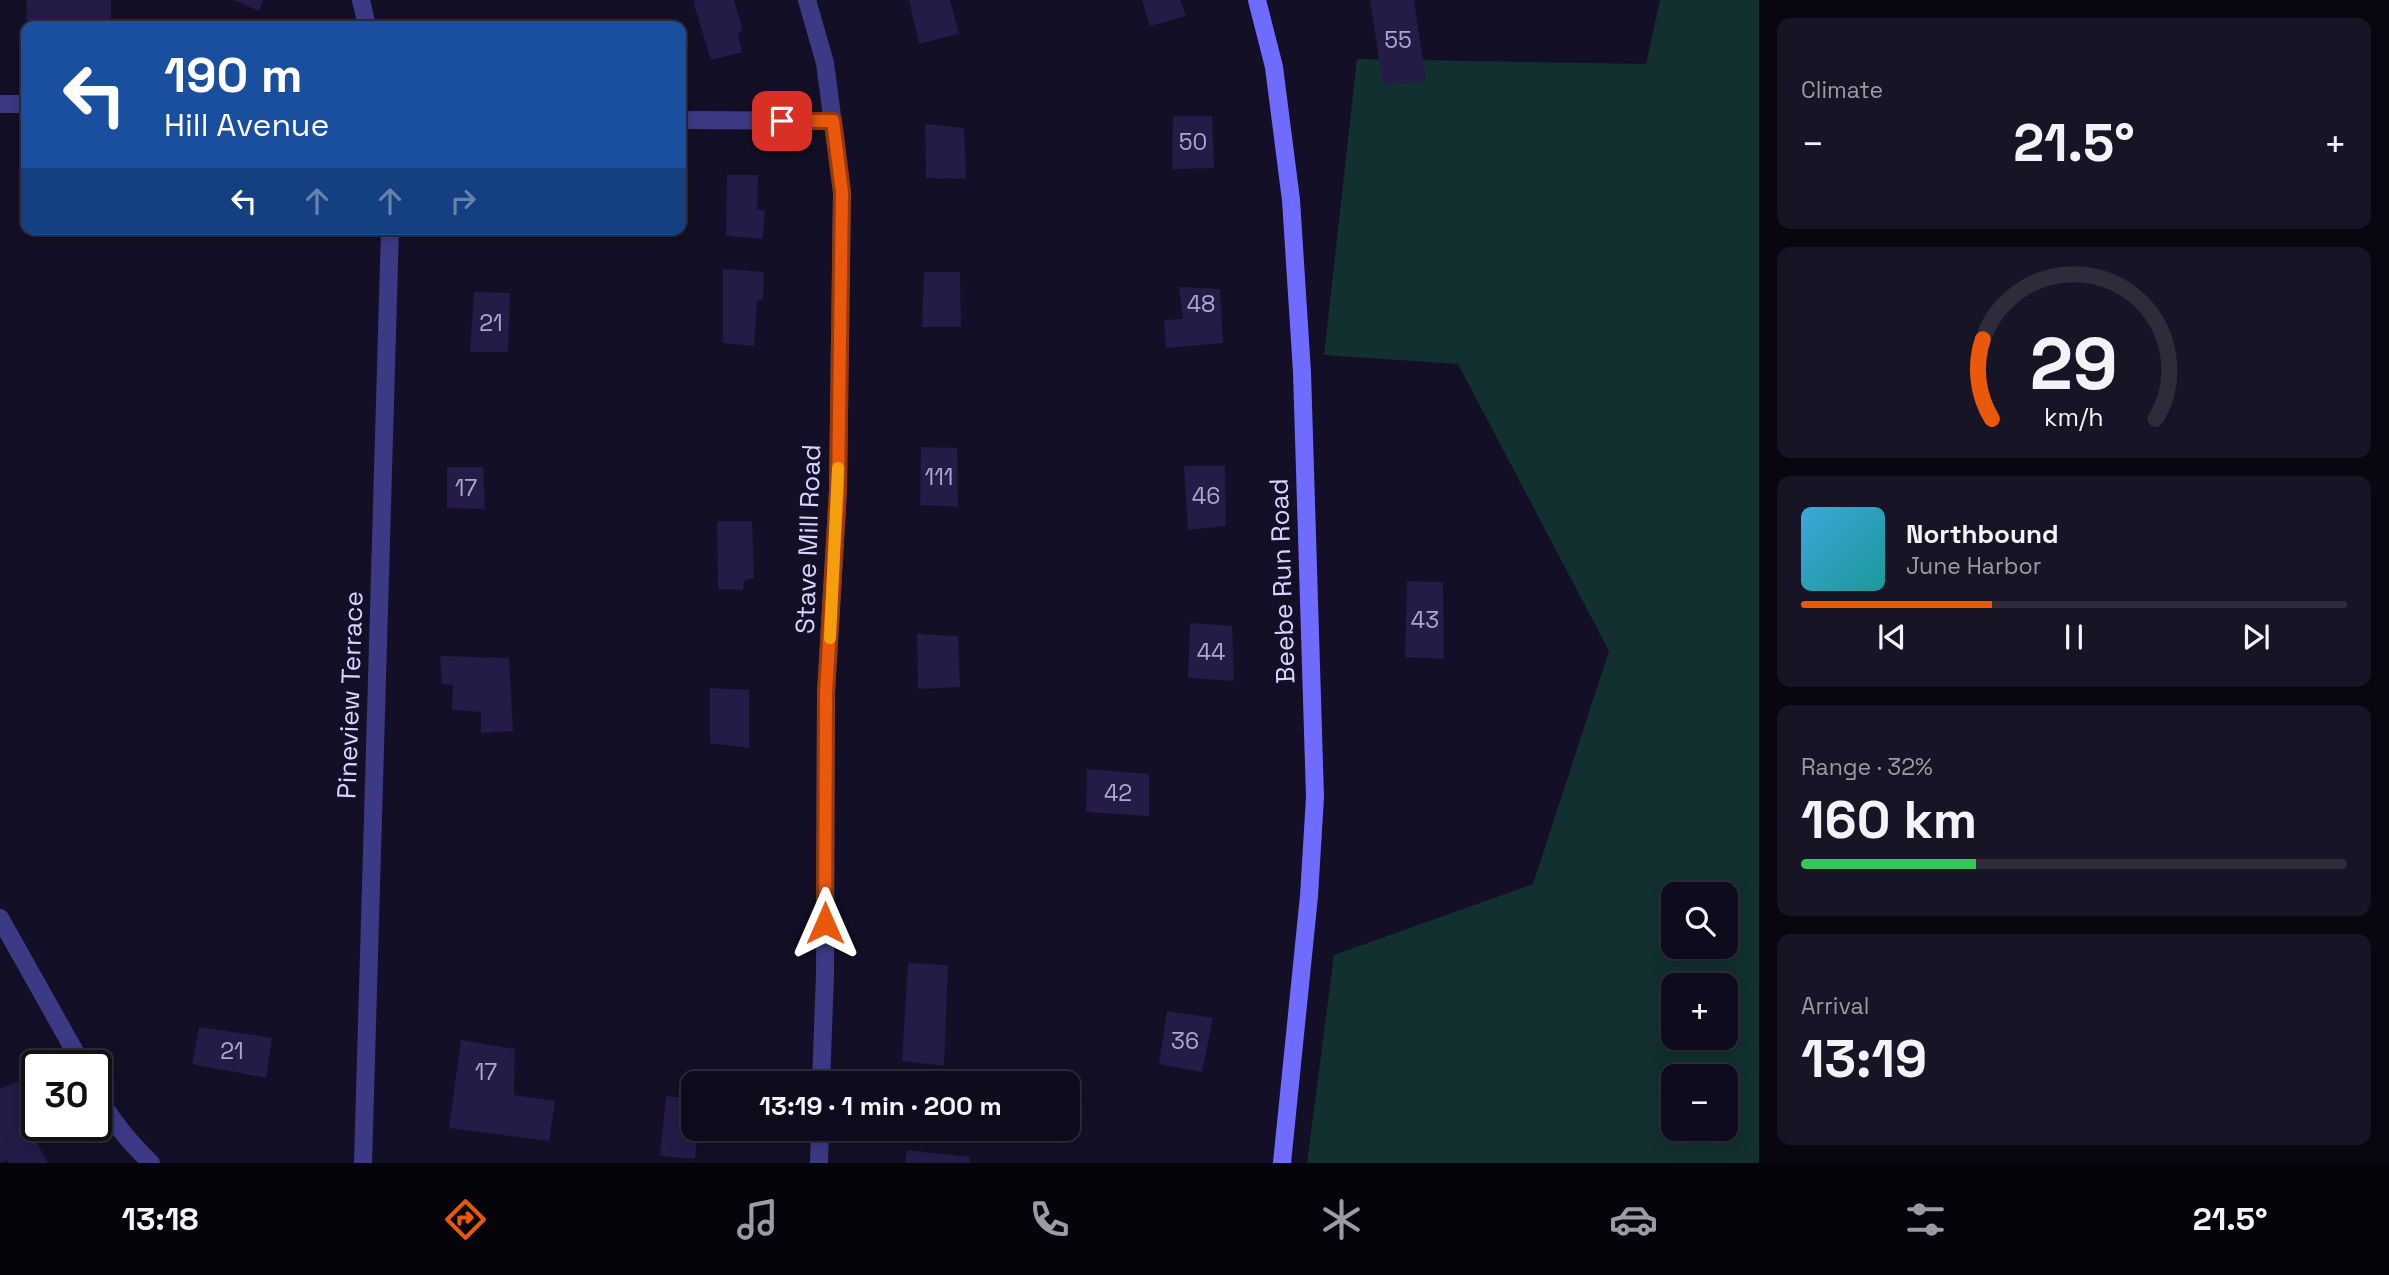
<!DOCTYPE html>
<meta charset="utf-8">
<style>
body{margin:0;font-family:"Space Grotesk",sans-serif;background:#171425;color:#f1f3f6;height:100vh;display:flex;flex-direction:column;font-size:26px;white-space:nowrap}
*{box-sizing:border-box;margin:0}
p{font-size:23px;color:#9b9ba3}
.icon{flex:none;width:38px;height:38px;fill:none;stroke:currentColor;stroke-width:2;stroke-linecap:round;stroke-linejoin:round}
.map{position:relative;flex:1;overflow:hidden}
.drawer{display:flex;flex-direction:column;gap:18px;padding:18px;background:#08060f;width:630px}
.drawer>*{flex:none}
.top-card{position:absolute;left:21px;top:21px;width:665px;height:214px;border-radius:14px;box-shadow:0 4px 18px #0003,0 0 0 2px #2e2b3b;background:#1a4fa0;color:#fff;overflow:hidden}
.buttons{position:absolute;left:1661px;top:882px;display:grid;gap:14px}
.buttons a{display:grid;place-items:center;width:77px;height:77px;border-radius:14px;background:#0e0b1c;box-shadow:0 4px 18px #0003,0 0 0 2px #2e2b3b;font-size:35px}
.speed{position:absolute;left:21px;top:1050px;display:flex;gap:14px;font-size:35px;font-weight:700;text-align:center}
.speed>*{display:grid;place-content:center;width:91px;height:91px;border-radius:50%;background:#0e0b1c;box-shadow:0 4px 18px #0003,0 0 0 2px #2e2b3b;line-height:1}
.speed .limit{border:4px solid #111;border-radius:10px;background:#fff;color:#111}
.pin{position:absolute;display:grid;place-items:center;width:60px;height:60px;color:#fff;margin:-30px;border-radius:14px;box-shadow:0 4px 10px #0006}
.me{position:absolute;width:77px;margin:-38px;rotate:0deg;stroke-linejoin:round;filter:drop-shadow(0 0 5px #0008)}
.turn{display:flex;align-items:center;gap:24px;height:147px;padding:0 28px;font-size:32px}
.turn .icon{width:91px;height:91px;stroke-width:2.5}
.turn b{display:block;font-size:49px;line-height:60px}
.lanes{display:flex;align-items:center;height:66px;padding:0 28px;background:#0003;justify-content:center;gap:35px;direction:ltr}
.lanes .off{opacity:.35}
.big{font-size:52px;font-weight:700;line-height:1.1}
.drawer .tile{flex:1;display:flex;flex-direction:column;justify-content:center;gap:10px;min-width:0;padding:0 24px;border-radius:14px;background:#171425}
.drawer .dial{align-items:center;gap:0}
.dial svg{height:182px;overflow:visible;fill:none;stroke:#2e2b3b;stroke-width:7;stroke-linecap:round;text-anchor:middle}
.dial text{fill:#f1f3f6;stroke:none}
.song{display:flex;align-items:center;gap:21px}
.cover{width:84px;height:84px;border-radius:10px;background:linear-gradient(135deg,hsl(200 70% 55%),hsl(180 70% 35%))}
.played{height:7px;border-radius:4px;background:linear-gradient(90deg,#ea580c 35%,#2e2b3b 35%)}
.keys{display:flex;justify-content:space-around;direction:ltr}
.heat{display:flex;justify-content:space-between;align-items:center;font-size:38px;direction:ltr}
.charge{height:10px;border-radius:5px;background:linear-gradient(90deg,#34c759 32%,#2e2b3b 0)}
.trip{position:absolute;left:681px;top:1071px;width:399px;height:70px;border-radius:14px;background:#0e0b1c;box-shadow:0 4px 18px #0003,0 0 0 2px #2e2b3b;font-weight:700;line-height:70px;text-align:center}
.dock{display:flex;height:112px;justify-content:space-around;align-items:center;background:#06040b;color:#9b9ba3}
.dock .icon{width:49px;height:49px}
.dock .active{color:#ea580c}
.dock b{font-size:32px;color:#f1f3f6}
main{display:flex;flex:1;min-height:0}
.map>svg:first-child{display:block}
</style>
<main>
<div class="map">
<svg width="1759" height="1163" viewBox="0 0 1759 1163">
<rect width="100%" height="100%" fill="#130f26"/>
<path fill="#12302f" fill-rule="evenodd" d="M1660,0h99v1163h-452l27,-208 199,-71 76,-233 -151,-287 -134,-9 33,-296 289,5zM1673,894h53v53h-53zM1673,985h53v53h-53zM1673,1076h53v53h-53z"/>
<path fill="#241b47" d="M27,0h84v24l-85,-4z
M233,0h30l-4,11z
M697,0h37l9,31 -5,2 4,19 -31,8 -18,-59z
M909,0h41l9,34 -40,10z
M1142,0h38l6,16 -36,10z
M1370,0h44l12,81 -43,4z
M1173,116h39l2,52 -42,1z
M925,124l39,4 2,51 -40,-1z
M727,175h31l-1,35h8l-2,29 -37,-3z
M472,229h41l-1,7 -40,-3z
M723,269l41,3 -1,28h-6l-3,46 -31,-3z
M924,272h36l1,55h-39z
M1179,287l41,2 3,54 -57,5 -2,-28 19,-1z
M474,292l36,1 -2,59h-38z
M921,447l36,1 1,59 -38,-2z
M1184,466h41l1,60 -38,4z
M447,467h36l2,42 -38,-1z
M717,521h35l2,57 -10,2 -1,10 -25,-1z
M1407,581l36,1 1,77 -39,-2z
M1190,623l42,3 2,55 -46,-3z
M917,634l41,2 2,51 -42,2z
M440,656l69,2 4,73 -32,2v-21l-29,-2 1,-25 -11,-1z
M710,688l39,2v58l-39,-5z
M1087,769l62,5v42l-63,-4z
M908,963l40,2 -4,101 -42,-5z
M1167,1011l46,7 -11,54 -43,-8z
M199,1027l73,11 -6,40 -74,-14z
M461,1040l54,9 -1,46 41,6 -6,40 -100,-13z
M17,1081l20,35v9l13,2 -5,3 1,3 -11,7 13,23h-39l-1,-3 -8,3v-74z
M666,1096l27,3v30h16v9h-12l-2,21 -35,-3z
M907,1150l63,7v6h-65z"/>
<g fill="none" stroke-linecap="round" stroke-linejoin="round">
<path stroke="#3d3a85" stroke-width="18" d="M361,0l6,26
M807,0l18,63 17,129 -4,298 -12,203 -1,282 -4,108
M0,104h26
M681,120l152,1
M0,918l83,148
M96,1092c14,27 33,50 55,71
M363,1163l27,-934
M819,1163l1,-34"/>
<path stroke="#6f6bff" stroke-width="18" d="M1257,0l17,67 17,133 11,172 13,425 -6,99 -27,267"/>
</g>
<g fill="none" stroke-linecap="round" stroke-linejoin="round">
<defs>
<path id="route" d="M782,121h51l9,71 -4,298 -12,203 -1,230"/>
</defs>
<use href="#route" stroke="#983908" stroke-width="18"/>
<use href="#route" stroke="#ea580c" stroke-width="12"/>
<path stroke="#f59e0b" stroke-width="12" d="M830,638l8,-170"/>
</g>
<g text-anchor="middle" stroke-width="7" stroke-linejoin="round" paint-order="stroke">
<g font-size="23" fill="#aca6d1">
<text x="1398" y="48">55</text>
<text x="1193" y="150">50</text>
<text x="1201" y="312">48</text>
<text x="491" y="331">21</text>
<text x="939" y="485">111</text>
<text x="466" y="496">17</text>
<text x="1206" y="504">46</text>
<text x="1425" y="628">43</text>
<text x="1211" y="660">44</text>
<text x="1118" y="801">42</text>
<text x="1185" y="1049">36</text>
<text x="232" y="1059">21</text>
<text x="486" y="1080">17</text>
</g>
<g font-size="26" fill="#d9d4ff" stroke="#130f26">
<text transform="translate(808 539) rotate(-88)" y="9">Stave Mill Road</text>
<text transform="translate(1282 581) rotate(-92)" y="9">Beebe Run Road</text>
<text transform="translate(350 695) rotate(-88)" y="9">Pineview Terrace</text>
</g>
</g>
</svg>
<div class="buttons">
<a><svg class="icon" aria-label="search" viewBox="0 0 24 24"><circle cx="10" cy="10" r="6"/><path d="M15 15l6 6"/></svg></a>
<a>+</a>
<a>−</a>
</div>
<div class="speed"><div class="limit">30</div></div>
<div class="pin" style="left:782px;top:121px;background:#d93025"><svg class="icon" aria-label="arrive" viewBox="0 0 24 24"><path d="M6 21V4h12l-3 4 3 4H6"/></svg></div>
<svg class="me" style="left:825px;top:923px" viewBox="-20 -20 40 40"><path d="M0-17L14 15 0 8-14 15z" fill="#ea580c" stroke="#fff" stroke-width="4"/></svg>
<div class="trip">13:19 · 1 min · 200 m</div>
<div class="top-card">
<div class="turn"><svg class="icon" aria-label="left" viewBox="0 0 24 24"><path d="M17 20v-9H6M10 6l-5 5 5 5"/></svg><div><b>190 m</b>Hill Avenue</div></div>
<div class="lanes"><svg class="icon" aria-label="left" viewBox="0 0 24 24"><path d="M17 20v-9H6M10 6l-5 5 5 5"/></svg><svg class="icon off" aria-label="ahead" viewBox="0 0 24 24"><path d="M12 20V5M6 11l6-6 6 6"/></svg><svg class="icon off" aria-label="ahead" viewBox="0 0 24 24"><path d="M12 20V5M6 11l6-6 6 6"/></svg><svg class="icon off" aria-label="right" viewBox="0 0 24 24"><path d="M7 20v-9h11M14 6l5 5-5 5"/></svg></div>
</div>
</div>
<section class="drawer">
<div class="tile"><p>Climate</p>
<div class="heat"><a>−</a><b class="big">21.5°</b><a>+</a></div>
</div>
<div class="tile dial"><svg viewBox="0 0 100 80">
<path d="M14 69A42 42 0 1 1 86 69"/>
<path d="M14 69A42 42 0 0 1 10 34" stroke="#ea580c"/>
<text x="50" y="56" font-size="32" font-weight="700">29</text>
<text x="50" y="72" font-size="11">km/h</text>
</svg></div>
<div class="tile">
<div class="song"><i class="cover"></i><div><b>Northbound</b><p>June Harbor</p></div></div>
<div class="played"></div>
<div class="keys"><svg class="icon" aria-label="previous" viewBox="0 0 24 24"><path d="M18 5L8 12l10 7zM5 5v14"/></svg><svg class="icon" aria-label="pause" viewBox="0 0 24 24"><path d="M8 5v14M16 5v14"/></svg><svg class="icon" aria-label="next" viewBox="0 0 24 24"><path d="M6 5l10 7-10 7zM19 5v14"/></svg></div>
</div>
<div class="tile"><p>Range · 32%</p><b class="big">160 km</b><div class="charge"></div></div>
<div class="tile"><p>Arrival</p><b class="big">13:19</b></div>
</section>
</main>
<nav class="dock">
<b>13:18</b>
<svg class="icon active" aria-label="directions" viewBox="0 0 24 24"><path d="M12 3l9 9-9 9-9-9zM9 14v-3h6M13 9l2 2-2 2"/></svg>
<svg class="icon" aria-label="music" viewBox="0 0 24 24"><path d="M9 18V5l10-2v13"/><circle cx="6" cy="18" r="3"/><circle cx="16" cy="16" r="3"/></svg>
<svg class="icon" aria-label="phone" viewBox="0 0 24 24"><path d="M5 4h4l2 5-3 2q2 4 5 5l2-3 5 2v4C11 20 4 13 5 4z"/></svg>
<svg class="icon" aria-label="climate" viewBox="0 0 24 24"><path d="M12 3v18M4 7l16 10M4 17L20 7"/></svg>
<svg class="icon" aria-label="car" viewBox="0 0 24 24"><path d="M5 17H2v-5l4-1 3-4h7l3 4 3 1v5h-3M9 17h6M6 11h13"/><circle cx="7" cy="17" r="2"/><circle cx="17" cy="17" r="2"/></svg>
<svg class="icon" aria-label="filters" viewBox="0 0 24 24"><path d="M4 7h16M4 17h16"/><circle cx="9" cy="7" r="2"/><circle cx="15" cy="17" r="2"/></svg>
<b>21.5°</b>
</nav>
